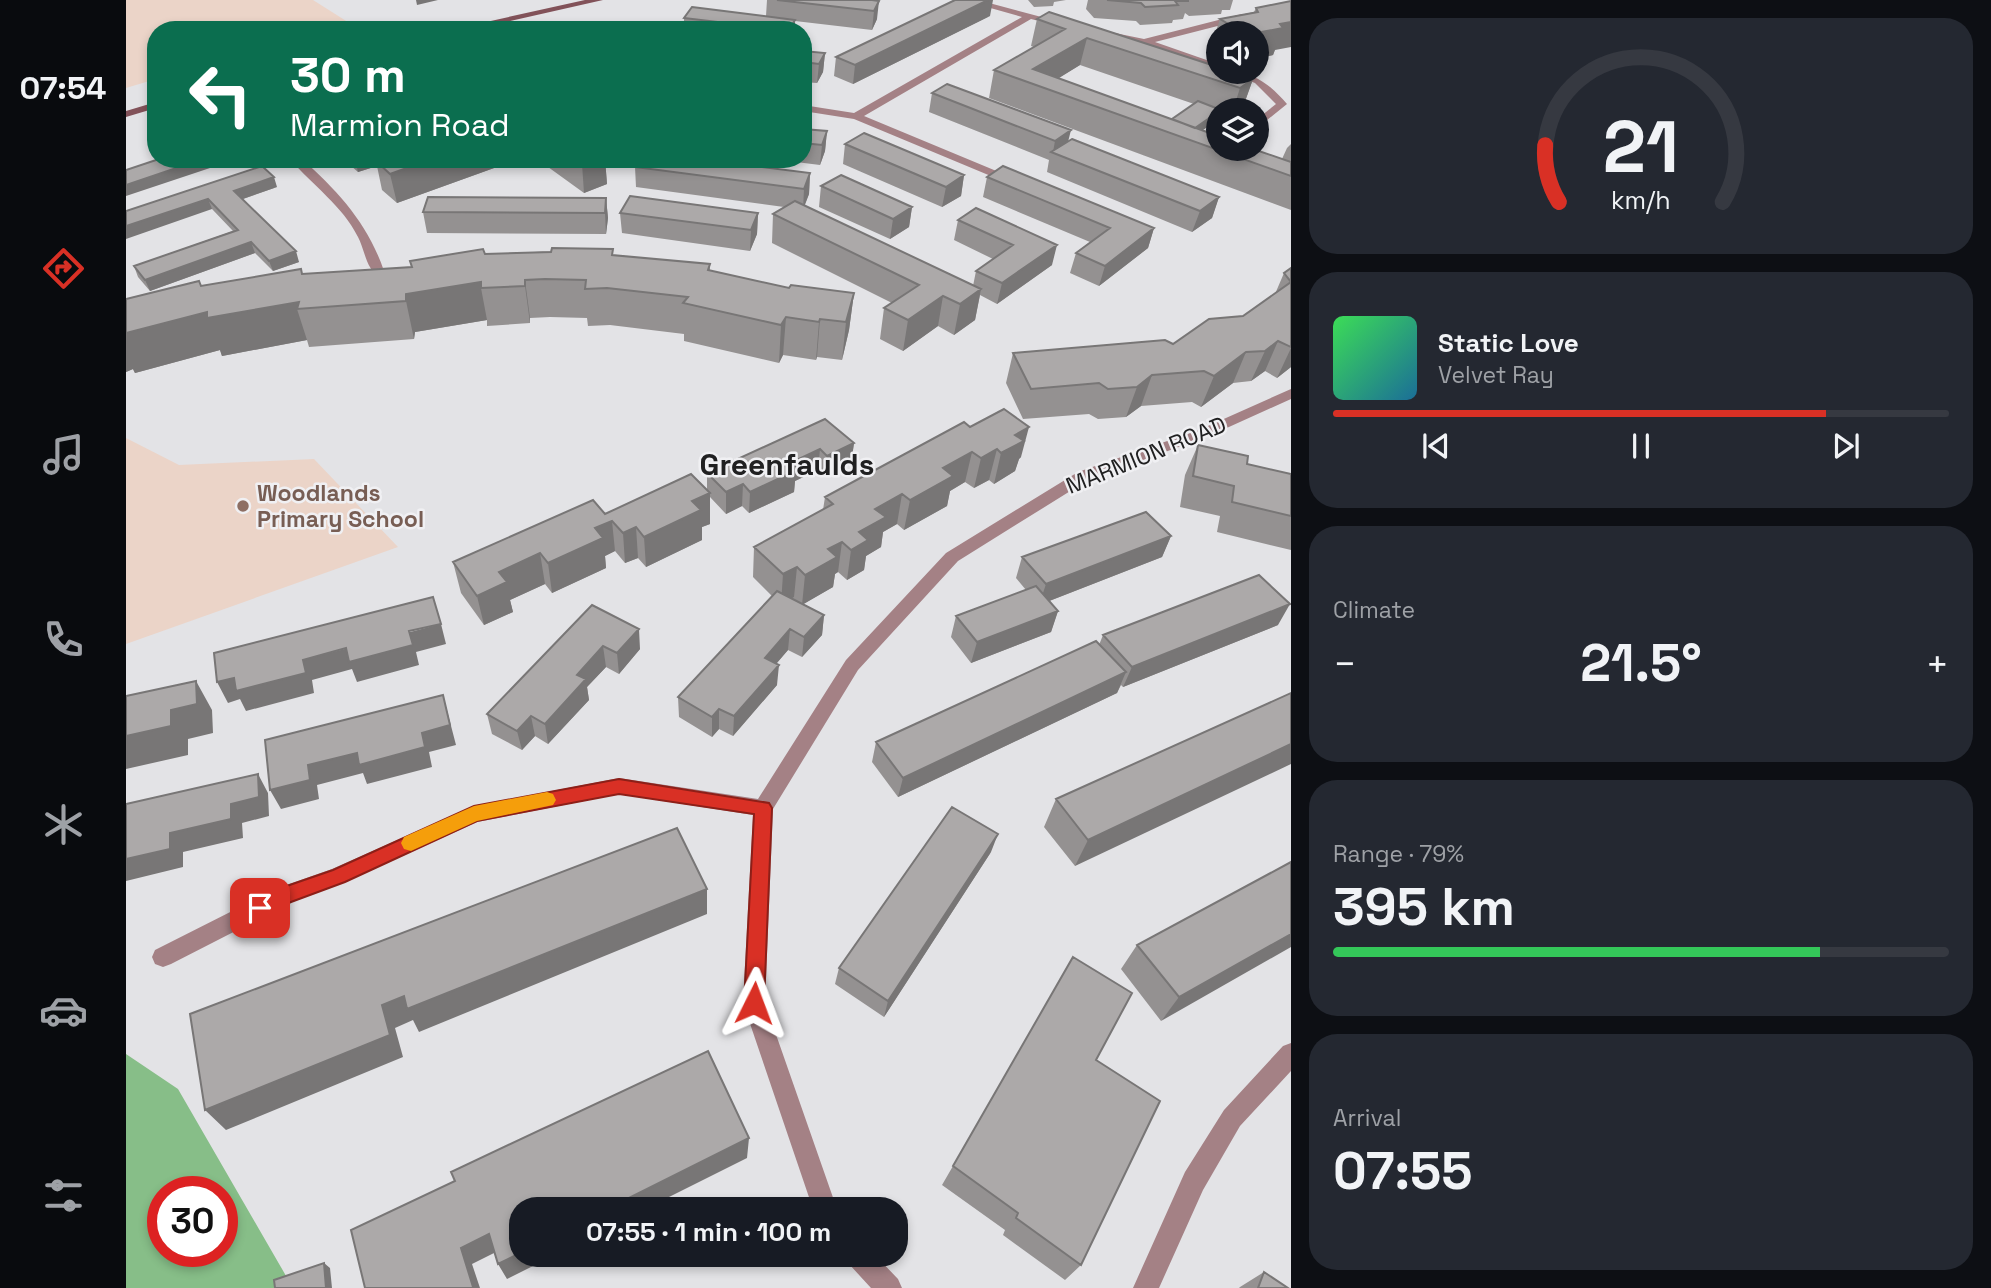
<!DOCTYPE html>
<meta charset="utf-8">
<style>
body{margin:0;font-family:"Space Grotesk",sans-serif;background:#242831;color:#f1f3f6;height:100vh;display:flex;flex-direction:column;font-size:26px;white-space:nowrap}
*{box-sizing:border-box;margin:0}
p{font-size:23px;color:#9ea1a6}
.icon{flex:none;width:38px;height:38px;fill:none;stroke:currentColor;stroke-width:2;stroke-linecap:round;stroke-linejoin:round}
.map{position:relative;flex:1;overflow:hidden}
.sheet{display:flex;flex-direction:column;gap:18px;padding:18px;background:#0d0f14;width:700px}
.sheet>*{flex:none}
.guide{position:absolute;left:21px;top:21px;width:665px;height:147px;border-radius:28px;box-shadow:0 4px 10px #0003;background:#0b6e4f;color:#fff;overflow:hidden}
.fabs{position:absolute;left:1080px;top:21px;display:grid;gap:14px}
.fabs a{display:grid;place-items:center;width:63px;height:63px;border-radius:50%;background:#171b24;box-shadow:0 4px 10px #0003;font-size:35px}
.speed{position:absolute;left:21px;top:1176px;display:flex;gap:14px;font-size:35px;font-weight:700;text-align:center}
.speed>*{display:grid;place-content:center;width:91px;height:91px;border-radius:50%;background:#171b24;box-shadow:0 4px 10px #0003;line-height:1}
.speed .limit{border:10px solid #d22;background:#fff;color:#111}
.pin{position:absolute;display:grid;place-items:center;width:60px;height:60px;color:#fff;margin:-30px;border-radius:14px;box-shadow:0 4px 10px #0006}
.me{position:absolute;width:77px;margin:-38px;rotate:3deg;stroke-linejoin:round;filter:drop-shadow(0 0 5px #0008)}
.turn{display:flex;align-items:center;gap:24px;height:147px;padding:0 28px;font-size:32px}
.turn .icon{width:91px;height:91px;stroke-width:2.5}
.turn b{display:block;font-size:49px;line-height:60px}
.big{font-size:52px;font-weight:800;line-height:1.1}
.sheet .widget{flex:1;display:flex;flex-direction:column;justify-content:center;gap:10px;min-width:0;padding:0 24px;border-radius:28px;background:#242831}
.sheet .dial{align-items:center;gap:0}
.dial svg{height:182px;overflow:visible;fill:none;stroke:#363941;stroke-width:7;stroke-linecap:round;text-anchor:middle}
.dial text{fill:#f1f3f6;stroke:none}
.song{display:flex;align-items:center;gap:21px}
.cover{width:84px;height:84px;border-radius:10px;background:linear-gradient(135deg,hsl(130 70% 55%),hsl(200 70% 35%))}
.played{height:7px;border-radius:4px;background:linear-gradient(90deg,#d93025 80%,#363941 80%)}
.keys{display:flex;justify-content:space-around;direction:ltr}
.heat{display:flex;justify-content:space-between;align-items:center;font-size:38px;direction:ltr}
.charge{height:10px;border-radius:5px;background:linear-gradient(90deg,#34c759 79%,#363941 0)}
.trip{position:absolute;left:383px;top:1197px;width:399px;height:70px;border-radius:28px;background:#171b24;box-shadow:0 4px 10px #0003;font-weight:800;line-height:70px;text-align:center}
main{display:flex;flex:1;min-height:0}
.tabs{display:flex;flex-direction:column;width:126px;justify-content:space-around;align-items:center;background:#090b0e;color:#9ea1a6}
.tabs .icon{width:49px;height:49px}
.tabs .active{color:#d93025}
.tabs b{font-size:32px;color:#f1f3f6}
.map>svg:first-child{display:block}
</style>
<main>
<nav class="tabs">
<b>07:54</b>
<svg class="icon active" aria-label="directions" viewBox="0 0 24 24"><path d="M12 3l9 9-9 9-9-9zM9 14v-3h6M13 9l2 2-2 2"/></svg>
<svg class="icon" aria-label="music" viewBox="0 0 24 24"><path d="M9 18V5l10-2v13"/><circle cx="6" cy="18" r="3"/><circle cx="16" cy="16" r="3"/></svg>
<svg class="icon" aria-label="phone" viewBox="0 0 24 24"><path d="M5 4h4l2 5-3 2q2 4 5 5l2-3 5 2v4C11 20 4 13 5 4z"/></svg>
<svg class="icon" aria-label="climate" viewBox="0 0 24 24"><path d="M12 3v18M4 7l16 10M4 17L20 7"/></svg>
<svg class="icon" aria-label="car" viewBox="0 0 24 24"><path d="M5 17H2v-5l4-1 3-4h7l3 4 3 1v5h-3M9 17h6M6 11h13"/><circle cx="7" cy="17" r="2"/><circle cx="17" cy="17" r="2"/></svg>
<svg class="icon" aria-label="filters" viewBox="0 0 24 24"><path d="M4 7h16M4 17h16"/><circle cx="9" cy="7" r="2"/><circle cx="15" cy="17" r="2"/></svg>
</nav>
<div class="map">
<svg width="1165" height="1288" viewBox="0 0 1165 1288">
<rect width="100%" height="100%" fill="#e3e3e6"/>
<path fill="#ebd4c8" d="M0,0h187l38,24 -19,6h-176v49l-30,9z
M0,438l53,27 135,-6 84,88 -272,97z"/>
<path fill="#87be88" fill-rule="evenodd" d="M0,1054l52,35 115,199h-167zM37,1192h59v59h-59z"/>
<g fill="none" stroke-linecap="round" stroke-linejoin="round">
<path fill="#a48185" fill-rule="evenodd" d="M836,0h16l86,23 -5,3 -28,-7 -167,97 142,59v4h-8l-144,-60 -51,-8v-6l51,8 168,-96z
M1116,14l3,1v4l-90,23 63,22v6l-113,-35 5,-3 34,7z
M1100,72c27,-1 44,12 61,32l-31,25v-9l20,-16 -21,-21z
M164,159h12c37,33 66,65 82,112l-1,3 -5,1c-11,-4 -14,-27 -20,-38 -16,-32 -45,-51 -68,-78z
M1165,389v10l-82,37 -121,44 -130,81 -100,109 -85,139 -8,194 72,206h-24l-70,-206 10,-188 -134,-21 -142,28 -132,60 -53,20 -121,62 -8,3 -8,-3 -3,-7 3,-7 123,-62 54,-19 142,-63 145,-28 139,21 88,-139 100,-107 132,-81 121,-42z
M1165,1043v28l-51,55 -37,64 -44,98h-26l52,-116 39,-62 59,-64z
M719,1255h30l23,24 4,9h-31l-22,-24z"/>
<path fill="#825259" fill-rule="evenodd" d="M459,0h18l-133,30h-20z
M30,102v6l-30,9v-6z"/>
</g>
<path fill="#949191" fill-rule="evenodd" d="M641,0h105l5,19 -5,11 -77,-9v9h-111v-12l82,-2z
M902,0h38l-12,2 -1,4 -19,1z
M962,0h145l-3,10h-8l-1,4 -32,2 -4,-3 -2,6 -10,1 -1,3 -32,2 -4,-4 -42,-3 -8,-9z
M1165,1l-18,54 -17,4v-26h-38v17l-7,-4 9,-27 34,-7 2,-4z
M864,16l-137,68 -19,-8 2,-19z
M911,19l216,60 -10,28 -4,3h-21v10l-16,10 80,29 5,-11 4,-4v66l-302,-112 5,-28 40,-23 -3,-1zM954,65l114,39 -22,15 -114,-41z
M677,51l22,2 -2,19 -6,11 -14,-1z
M806,93l287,104 -7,21 -20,14 -145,-60 2,-12 -120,-48z
M677,129l24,2 -2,20 -5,14 -48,-6h31z
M719,144l119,31 -3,21 -19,11 -99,-43z
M217,159h176l-122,44 -15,-13 -5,-24 -19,6z
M411,159h68l2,25 -23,9z
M509,167l175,6 -1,21 -5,12 169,80 3,-15 17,-12 -39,-19 4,-20 18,-12 76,57 -55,39 -17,-9 -5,25 -21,15 -16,-9 -35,25 -23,-12 4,-31 8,-5 -120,-60 1,-29 11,-7 -148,-20z
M861,177l167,51 -6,20 -49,38 -29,-13 6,-20 14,-11 -107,-45z
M695,186l91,21 -3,20 -19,12 -71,-32z
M151,187l-34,12 56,63 -26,9 -18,-18 -105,38 -12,-14 -4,-11 99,-35 -21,-22 -86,2z
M480,198l2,20 -2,16 -179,-1 -4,-21z
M494,213h138l-1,21 -7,17 -128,-18z
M487,249v6l97,9v7l79,17 65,5 -5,37 -7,30 -25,-3 -1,3 -33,-5 -4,8 -95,-22v-7l-74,-9 -22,1 -1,-8 -37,-1 -20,1v5l-43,3v-6l-72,12 -1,7 -105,8 -2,-7 -85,16 -2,-6 -85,23 -2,-4 -7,3v-73l75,-13 101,-12 109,-7 74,-13z
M1165,268v99l-14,11 -12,-7 -14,10 -18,2 -32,24 -9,-5 -51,4 -15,11 -28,2 -9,-5 -66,5 -17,-36 7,-30 160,-9 70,-28 32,-22 9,-21z
M699,419l29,24 -3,21 -26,13 -7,-7 -23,11 -1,11 -45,21 -7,-7 -16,8 -16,-17v27l-8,3v13l-56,27 -8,-9 -13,5 -10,-12 -10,5 1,12 -54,25 -7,-9 -35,16 3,12 -29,13 -23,-32 -8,-31 152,-48 102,-24v-17z
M844,427l51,30 -2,2 -4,12 -21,13 -5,-4 -15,8 -9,-6 -15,9 -3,15 -43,24 -7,-6 -14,8 -2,15 -15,9 -2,14 -17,10 -9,-8 -3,2 -2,13 -30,17 21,11 -2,20 -20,22 -14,-7 -12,14 1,21 -44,51 -14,-7 -7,8 -33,-20 -1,-20 94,-101 -19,-19 1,-30 69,-37 2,-13z
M1072,445l49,19 44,10v76l-74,-18 3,-16 -40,-9 5,-32z
M1045,536l-9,21 -113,44 9,10 -7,21 -80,31 -20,-26 5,-21 70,-26 -10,-12 6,-21z
M466,605l48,44 -21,25 -13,-7 -19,20 2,13 -41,44 -13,-8 -13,14 -30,-16 -5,-20z
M1152,625l-155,62 -2,-2 -4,8 -219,104 -26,-35 4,-20 223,-97 4,-10z
M1165,693l-216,173 -31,-39 12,-28z
M865,852l-107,165 -49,-33 4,-16z
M1165,862l-130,159 -40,-52 16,-24z
M970,1060l-15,205 -16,15 -62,-45 2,-5 -63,-45 11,-19z
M1138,1272l24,16h-49l1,-1z"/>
<path fill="#787676" d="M290,0h22l-21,5z
M862,0h5l-3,16 -137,68 2,-19z
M753,1l-2,18 -5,11 2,-19z
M669,20v10h-6z
M1165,22v25l-16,3 -2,5 -17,4v-26l24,-9z
M961,38l-7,27 -37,23 -10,-19z
M699,53l-2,19 -6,11 2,-19z
M1127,79l-10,28 -4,3h-6l7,-22z
M1092,112v8l-30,20 4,-10z
M945,130l-5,20 -13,2 2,-11z
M701,131l-2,20 -5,14 2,-20z
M77,159h34l-111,37v-11z
M229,159h42l-21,2 1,5 -19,6z
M306,159h87l-122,44 -7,-29z
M469,159h10l2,25 -23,9 -2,-29z
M684,173l-1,21 -6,16 1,-21z
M838,175l-3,21 -19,11 4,-20z
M148,177l3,10 -40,14 -3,-10z
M1093,197l-7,21 -20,14 8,-21z
M480,198l2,20 -2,16 -1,-21z
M82,199l4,10 -86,30v-13z
M786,207l-3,20 -19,12 3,-20z
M632,213l-1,21 -7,17 1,-21z
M1028,228l-6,20 -49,38 6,-20z
M125,242l4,11 -105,38 -5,-11z
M931,245l-5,20 -55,39 5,-21z
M170,251l3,11 -26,9 -4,-10z
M399,280l5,38v5l-5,-37z
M355,282v6l6,32 -72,12 -1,7 -8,-38v-7z
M855,289l-6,31 -21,15 6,-31z
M728,293l-5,37 -7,30 4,-38z
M817,296l-5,30 -35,25 5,-31z
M173,302l-2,7 10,31 -85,16 -2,-6 -85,23 -2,-4 -7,3v-39l81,-21 6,5z
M660,317l-3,38 -4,8 2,-38z
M694,319l-3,38 -1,3 3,-38z
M1152,341l-13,30 -14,10 14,-30z
M1165,348v19l-14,11z
M1120,352l-13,31 -32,24 13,-31z
M1026,375l-11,31 -15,11 11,-30z
M903,427l-8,30 -2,2 -4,12 -21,13 7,-31 14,-18z
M728,443l-3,21 -26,13 2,-21z
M694,449l-2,21 -23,11 -1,11 -45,21 1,-21 38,-28z
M871,449l-8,31 -15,8 7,-30z
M846,452l-7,30 -15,9 -3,15 -43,24 6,-30 33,-32z
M617,484l-1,22 -16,8v-22z
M584,493v31l-8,3v13l-56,27 -2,-30 48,-36z
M776,494l-5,30 -14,8 -2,15 -15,9 -2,14 -17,10 4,-30 8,-18 16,-23z
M486,521l3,30 -10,5 1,12 -54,25 -4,-30 47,-35z
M510,527l2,31 -13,5 -2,-30z
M1045,536l-9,21 -123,48 7,-21z
M716,542l-4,30 -3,2 -2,13 -31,18 3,-30 23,-26z
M414,553l5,31 -35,16 3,12 -29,13 -7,-29 22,-24z
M671,567l-3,30 -13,7 2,-30z
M1164,604l-12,21 -155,62 9,-20z
M932,611l-7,21 -80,31 6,-21z
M698,615l-2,20 -20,22 2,-20z
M315,624l5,20 -30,8 3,13 -62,17 -5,-13 -40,11 2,13 -68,18 -6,-12 -12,4 -11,-21z
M513,629l1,20 -21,25 -2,-21z
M664,629l-2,21 -24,28 1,-20z
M477,646l3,21 -19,20 2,13 -41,44 -3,-20 32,-49z
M653,665l-2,20 -44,51 1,-20z
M1000,672l-9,21 -219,104 5,-19z
M70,681l16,29 1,23 -25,6v16l-62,14v-33l45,-26z
M317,695l13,50 -27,7 3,15 -65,17 -4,-11 -46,12 2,14 -38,10 -11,-19 38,-25 114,-32z
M593,709v20l-7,8v-20z
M405,716l4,20 -13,14 -5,-19z
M1165,744v20l-216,102 13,-26z
M132,774l10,19 1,23 -27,7 1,15 -60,14v15l-57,14v-22l44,-26 61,-29z
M872,834l-7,18 -107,165 4,-16z
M581,889v25l-288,118 -6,-12 -18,8 8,29 -177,73 -21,-20 177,-105 22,-9z
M1165,934v13l-130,74 18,-24z
M623,1138l-2,20 -102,51h-38z
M363,1234l9,17 -26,13 8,24h-8l-11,-40z
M396,1252v3h33l-48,24 -9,-15z
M198,1263l6,5 2,20h-6z"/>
<path fill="#aca9a9" stroke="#787676" stroke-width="2" d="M651,0h95l7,1 -5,10z
M829,0h33l-133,65 -19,-8z
M981,0h81v1h-13l3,4 -33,2 -4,-4z
M1165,1v21l-11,2 3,4 -27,5h-12l-24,-14 38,-7 -2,-4z
M566,7l103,13 -6,10h-4l-101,-12z
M923,12l169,55v5h13l22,7 -13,9 -153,-50 -54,31 185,67v13h35l38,13v14l-297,-106 71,-41 -28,-10z
M677,51l22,2 -6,11 -16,-2z
M821,84l124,46 -16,11 -123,-48z
M1072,101l23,9h-3v2l-23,16 -23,-9z
M677,129l24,2 -5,14 -19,-2z
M738,133l100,42 -18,12 -101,-43z
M946,139l147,58 -19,14 -149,-59z
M33,159h44l-77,26v-15z
M256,159h50l-42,15 -14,-13z
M449,159h20l-13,5z
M513,159h59l112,14 -6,16 -169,-22z
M136,166l12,11 -40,14 62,60 -27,10 -18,-19 -106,38 -11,-14 104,-36 -30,-31 -82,27v-15z
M877,166l151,62 -49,38 -29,-13 34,-25 -123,-51z
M715,175l71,32 -19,12 -72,-33z
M504,196l128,17 -7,17 -131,-17z
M302,197l178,1 -1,15 -182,-1z
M669,201l186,88 -21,15 -17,-8 -35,24 -24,-12 35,-23 -146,-71z
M850,208l81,37 -55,38 -26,-12 37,-26 -55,-25z
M426,248l61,1 -1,6 98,9 -2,6 81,18 2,-3 63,8 -8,29 -26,-3 -1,3 -33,-5 -5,8 -98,-22 5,-6 -81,-9 -22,1 1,-9 -41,-1 -20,1v6l-44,2v-6l-75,12v7l-109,8 2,-7 -92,16v-6l-81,21v-34l73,-18 2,5 100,-17 1,5 110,-7 -2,-6 73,-12 2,5 66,-2z
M1165,268v14l-7,-9z
M1165,282v65l-13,-6 -13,10 -19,1 -32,24 -10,-5 -52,4 -15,12 -29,2 -9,-6 -68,6 -18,-36 152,-13 8,4 36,-25 34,-3z
M878,409l25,18 -14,8 9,6 -23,12 -4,-4 -16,9 -9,-6 -29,16 10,8 -43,24 -8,-6 -27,15 11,8 -27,15 9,8 -17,10 -9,-8 -14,7 9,8 -32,18 -8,-8 -14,7 -29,-27 79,-43 -8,-7 139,-75 6,5z
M699,419l29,24 -27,13 -7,-7 -32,15 7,7 -45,21 -7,-8 -17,8 -19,-19z
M1072,445l50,11 -1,8 44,10v42l-59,-14 2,-16 -41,-10z
M565,474l19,19 -18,8 9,9 -57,27 -8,-10 -13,6 -11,-12 -17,7 8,10 -55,25 -8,-10 -41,19 8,10 -30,14 -24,-34 140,-62 12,14z
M1020,512l25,24 -125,48 -24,-27z
M1133,575l31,29 -158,63 -29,-32z
M910,586l22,25 -81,31 -21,-26z
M651,591l47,24 -20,22 -14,-8 -25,29 14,7 -45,51 -15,-7 -7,8 -34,-20z
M307,597l8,27 -32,7 4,14 -64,17 -3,-14 -43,12 3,13 -70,18 -2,-13 -17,4 -3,-29z
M466,605l47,24 -22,24 -14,-7 -26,29 9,4 -41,45 -14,-8 -14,15 -30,-17z
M970,641l30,31 -223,106 -27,-36z
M70,681l1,23 -26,6v16l-45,10v-40z
M1165,693v51l-203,96 -32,-41z
M317,695l7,30 -28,8 3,14 -66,18 -2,-12 -49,12 2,15 -40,10 -5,-50z
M132,774l1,23 -28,7v15l-61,14v16l-44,10v-55z
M826,807l46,27 -110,167 -49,-33z
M551,828l30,61 -300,120 -3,-13 -22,9 8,30 -185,75 -15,-96z
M1165,862v72l-112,63 -42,-52z
M947,957l59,36 -36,67 64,41 -79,164 -65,-47 2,-5 -65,-47z
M582,1051l41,87 -142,71h-85v43l-24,12 -9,-30 -28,14 12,39 -1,1h-107l-14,-58 104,-49 -4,-9z
M198,1263l2,25h-51l-1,-8z
M1138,1272l24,16h-30z"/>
<path fill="#d93025" stroke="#8d1f18" stroke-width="2" d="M493,779l150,24 3,5 -8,195 -3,7 -7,3 -7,-3 -3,-7 10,-189 -135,-20 -142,27 -132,61 -54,20 -31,14 -6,-2 -3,-6 3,-7 24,-12 55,-19 141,-64z"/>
<path fill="#f59e0b" d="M421,792l6,2 3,6 -3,5 -76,16 -66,30 -7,-2 -3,-6 3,-6 70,-31z"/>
<circle fill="#8d6e63" stroke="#f0f0f3" stroke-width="2.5" cx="117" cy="506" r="7"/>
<g text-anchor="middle" stroke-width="5" stroke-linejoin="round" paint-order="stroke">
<g font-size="23" fill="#202021" stroke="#f0f0f3">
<text transform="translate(1020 455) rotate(-22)" y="8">MARMION ROAD</text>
</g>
<g font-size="23" font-weight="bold" fill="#785e54" stroke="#f0f0f3" text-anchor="start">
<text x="131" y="501">Woodlands<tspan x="131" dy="26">Primary School</tspan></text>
</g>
<g font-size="30" font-weight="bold" fill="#202021" stroke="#f0f0f3">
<text x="661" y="475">Greenfaulds</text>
</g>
</g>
</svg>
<div class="fabs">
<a><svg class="icon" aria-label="sound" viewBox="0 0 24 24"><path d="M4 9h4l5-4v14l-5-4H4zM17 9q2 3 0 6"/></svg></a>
<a><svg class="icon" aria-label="layers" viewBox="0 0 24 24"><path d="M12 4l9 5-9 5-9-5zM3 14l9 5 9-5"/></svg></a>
</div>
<div class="speed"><div class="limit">30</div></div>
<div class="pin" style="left:134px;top:908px;background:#d93025"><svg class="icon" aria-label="arrive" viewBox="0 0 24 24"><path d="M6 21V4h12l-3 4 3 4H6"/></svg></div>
<svg class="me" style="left:628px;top:1003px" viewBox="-20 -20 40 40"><path d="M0-17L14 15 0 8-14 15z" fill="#d93025" stroke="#fff" stroke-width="4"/></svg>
<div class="trip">07:55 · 1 min · 100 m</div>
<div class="guide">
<div class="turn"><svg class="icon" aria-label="left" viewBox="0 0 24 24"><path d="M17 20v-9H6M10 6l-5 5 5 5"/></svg><div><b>30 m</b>Marmion Road</div></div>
</div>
</div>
<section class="sheet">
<div class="widget dial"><svg viewBox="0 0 100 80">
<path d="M14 69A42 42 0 1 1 86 69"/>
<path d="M14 69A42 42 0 0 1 8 44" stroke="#d93025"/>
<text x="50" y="56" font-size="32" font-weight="700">21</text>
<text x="50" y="72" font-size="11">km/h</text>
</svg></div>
<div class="widget">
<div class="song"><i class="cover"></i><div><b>Static Love</b><p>Velvet Ray</p></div></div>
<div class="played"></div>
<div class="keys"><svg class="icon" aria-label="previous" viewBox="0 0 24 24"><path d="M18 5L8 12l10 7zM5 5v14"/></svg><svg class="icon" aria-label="pause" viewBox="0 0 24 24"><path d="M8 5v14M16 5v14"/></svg><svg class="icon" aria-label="next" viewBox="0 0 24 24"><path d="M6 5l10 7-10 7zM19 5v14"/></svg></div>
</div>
<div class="widget"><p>Climate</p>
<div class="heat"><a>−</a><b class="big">21.5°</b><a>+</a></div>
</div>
<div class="widget"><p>Range · 79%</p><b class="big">395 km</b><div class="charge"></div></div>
<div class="widget"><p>Arrival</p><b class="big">07:55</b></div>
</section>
</main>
